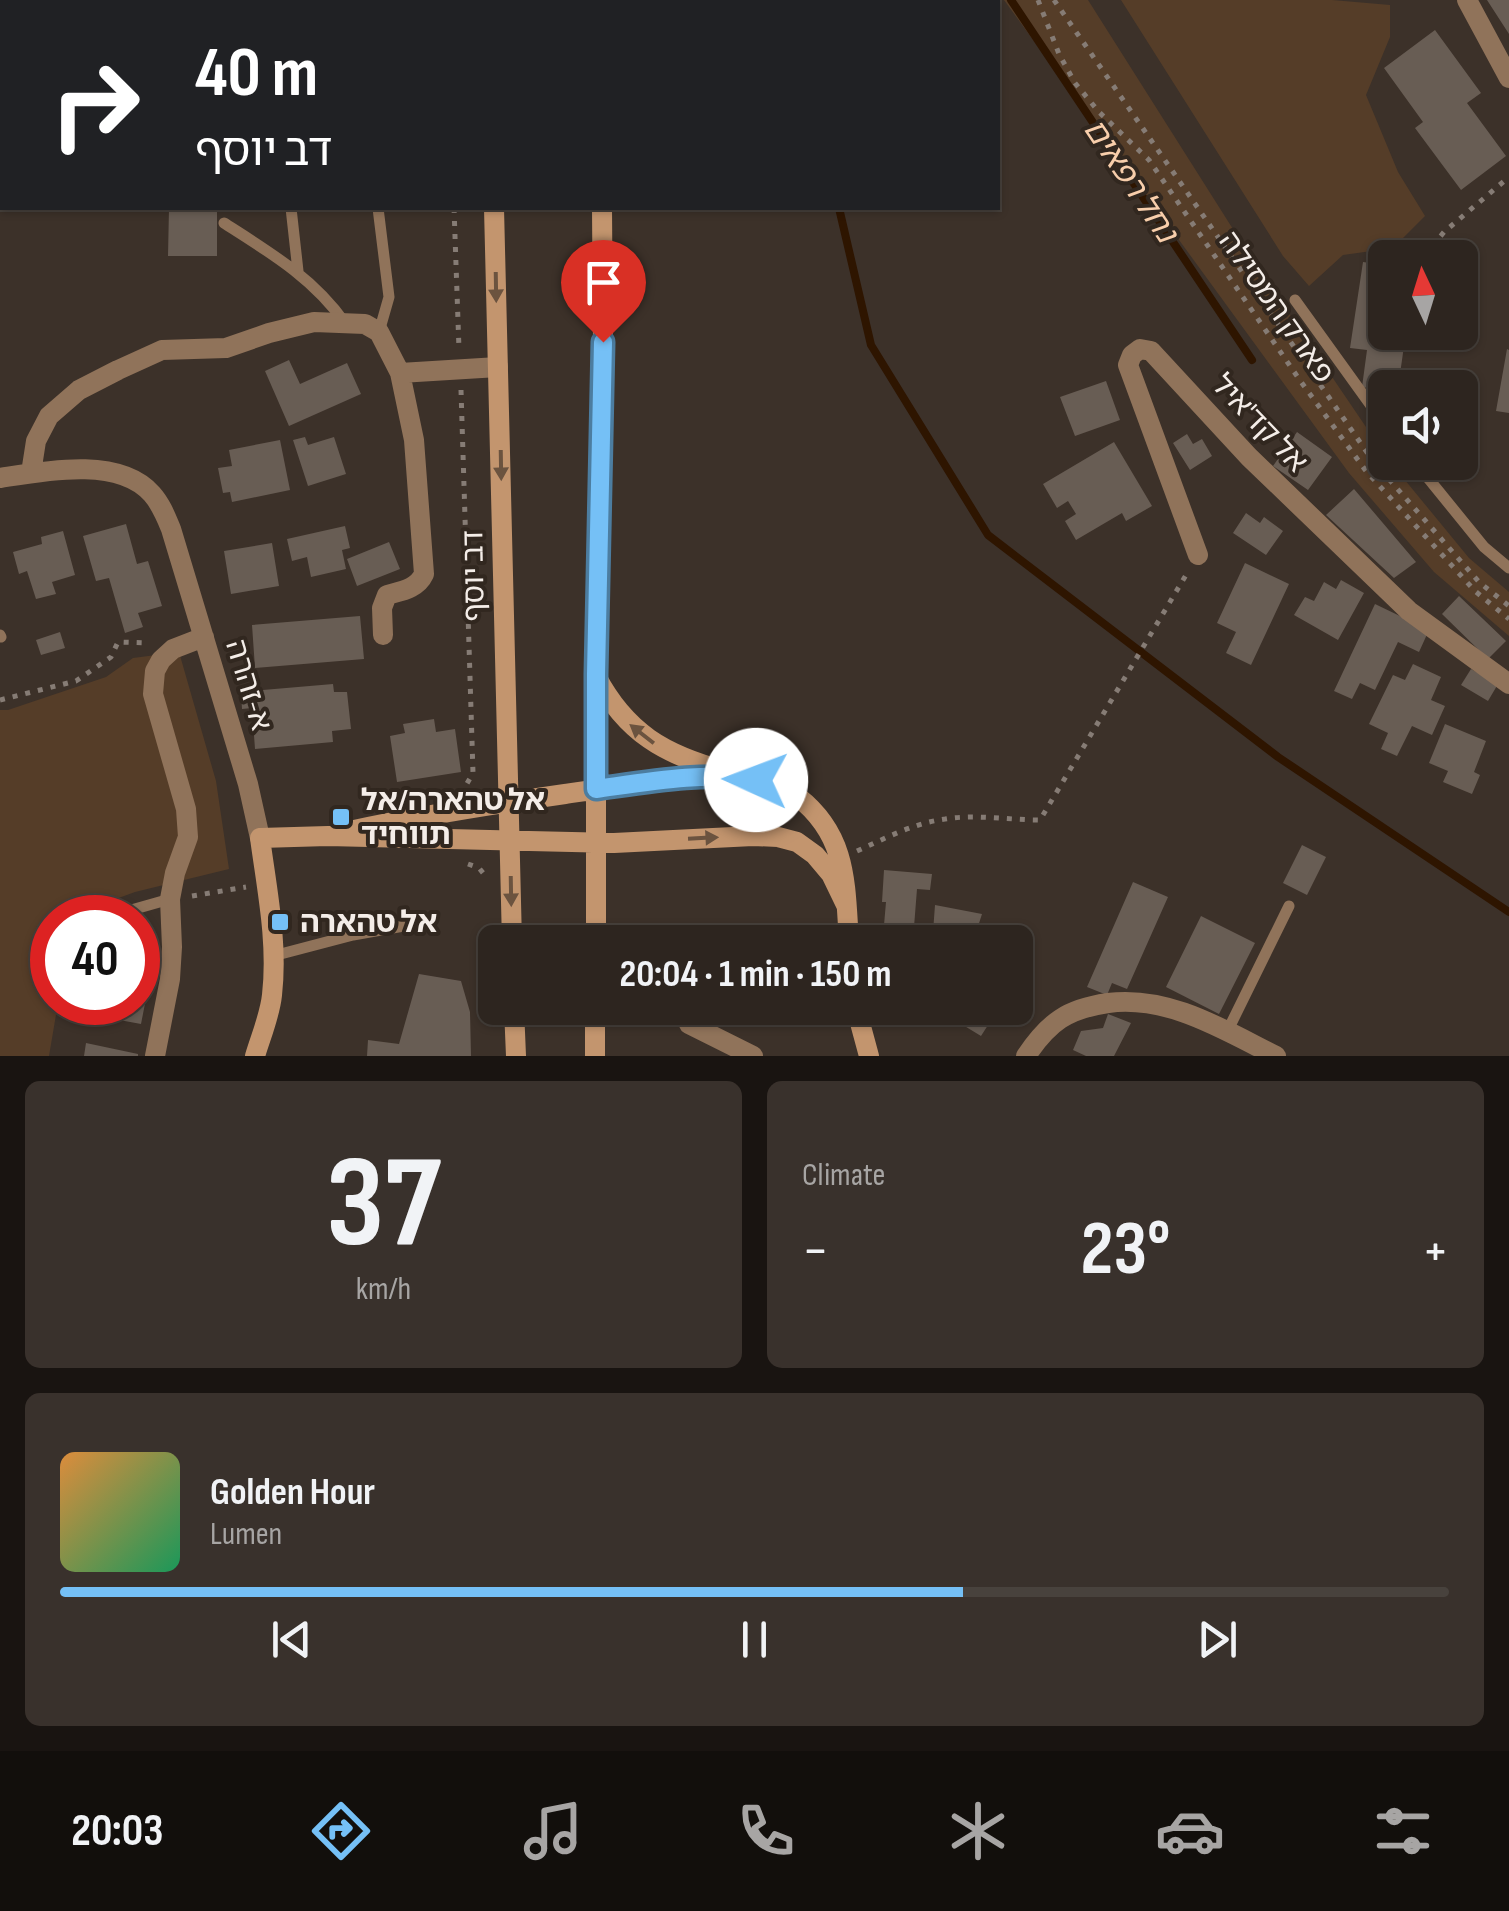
<!DOCTYPE html>
<meta charset="utf-8">
<style>
body{margin:0;font-family:"Sofia Sans Condensed","Noto Sans Hebrew",sans-serif;background:#39312c;color:#f1f3f6;height:100vh;display:flex;flex-direction:column;font-size:38px;white-space:nowrap}
*{box-sizing:border-box;margin:0}
p{font-size:32px;color:#a7a5a4}
.icon{flex:none;width:55px;height:55px;fill:none;stroke:currentColor;stroke-width:2;stroke-linecap:round;stroke-linejoin:round}
.map{position:relative;height:1056px;overflow:hidden}
.side{display:flex;flex-direction:column;gap:25px;padding:25px;background:#191411;flex:1}
.side>*{flex:none}
.top-card{position:absolute;left:0px;top:0px;width:1000px;height:210px;box-shadow:0 2px 8px #0004,0 0 0 2px #48423d;background:#202124;color:#fff;overflow:hidden}
.needle{width:65px;rotate:356deg}
.tools{position:absolute;left:1368px;top:240px;display:grid;gap:20px}
.tools a{display:grid;place-items:center;width:110px;height:110px;border-radius:15px;background:#2d251f;box-shadow:0 2px 8px #0004,0 0 0 2px #48423d;font-size:50px}
.speed{position:absolute;left:30px;top:895px;display:flex;gap:20px;font-size:50px;font-weight:700;text-align:center}
.speed>*{display:grid;place-content:center;width:130px;height:130px;border-radius:50%;background:#2d251f;box-shadow:0 2px 8px #0004,0 0 0 2px #48423d;line-height:1}
.speed .limit{border:15px solid #d22;background:#fff;color:#111}
.pin{position:absolute;display:grid;place-items:center;width:85px;height:85px;color:#fff;margin:-102px -42px;border-radius:50% 50% 50% 0;rotate:-45deg;box-shadow:0 0 10px #0007}
.pin .icon{rotate:45deg}
.me{position:absolute;width:110px;margin:-55px;rotate:272deg;stroke-linejoin:round;filter:drop-shadow(0 0 8px #0008)}
.turn{display:flex;align-items:center;gap:35px;height:210px;padding:0 30px;font-size:45px}
.turn .icon{width:130px;height:130px;stroke-width:2.5}
.turn b{display:block;font-size:70px;line-height:85px}
.big{font-size:75px;font-weight:700;line-height:1.1}
.side .tile{flex:1;display:flex;flex-direction:column;justify-content:center;gap:15px;min-width:0;padding:0 35px;border-radius:15px;background:#39312c}
.side .dial{align-items:center;gap:0}
.dial b{font-size:130px;line-height:1}
.song{display:flex;align-items:center;gap:30px}
.cover{width:120px;height:120px;border-radius:15px;background:linear-gradient(135deg,hsl(30 70% 55%),hsl(150 70% 35%))}
.played{height:10px;border-radius:5px;background:linear-gradient(90deg,#75c0f6 65%,#48423d 65%)}
.keys{display:flex;justify-content:space-around;direction:ltr}
.heat{display:flex;justify-content:space-between;align-items:center;font-size:55px;direction:ltr}
.side .tiles{flex:1;display:grid;gap:25px;grid-template-columns:1fr 1fr}
.tile:last-child{grid-column:span 2}
.trip{position:absolute;left:478px;top:925px;width:555px;height:100px;border-radius:15px;background:#2d251f;box-shadow:0 2px 8px #0004,0 0 0 2px #48423d;font-weight:700;line-height:100px;text-align:center}
.tabs{display:flex;height:160px;justify-content:space-around;align-items:center;background:#120f0c;color:#a7a5a4}
.tabs .icon{width:70px;height:70px}
.tabs .selected{color:#75c0f6}
.tabs b{font-size:45px;color:#f1f3f6}
.map>svg:first-child{display:block}
</style>
<div class="map">
<svg width="1509" height="1056" viewBox="0 0 1509 1056">
<rect width="100%" height="100%" fill="#3c3129"/>
<path fill="#553d28" d="M1004,0h84l162,256 135,199v7l6,1 78,95 40,34v44l-75,-64 -85,-99z
M1121,0h211l58,5v32l-24,58 32,77 27,44 -32,32 -50,7 -34,31 -26,-30z
M179,652l37,129 13,88 -94,23 -63,23 -1,2 -19,1v84l6,1 -9,53h-49v-346h8l98,-33 27,-19z"/>
<g fill="none" stroke-linecap="round" stroke-linejoin="round">
<path stroke="#2e1500" stroke-width="8" d="M777,0l1,2
M1011,0l241,360
M839,208l32,137 117,190 290,222 231,155"/>
</g>
<path fill="#685d54" d="M1487,0h22v34z
M1435,30l46,63 -14,10 39,53 -45,34 -46,-62 8,-6 -39,-54z
M169,208h48v48h-49z
M1363,262l22,3v67h21l-8,56h-13v3l-23,-4 5,-37 -17,-2z
M1507,349l2,1v63l-13,-2z
M289,360l11,24 47,-21 14,31 -72,32 -24,-55z
M1106,381l14,39 -45,16 -15,-39z
M1297,432l35,25 -24,33 -35,-24z
M1187,434l6,10 9,-5 10,17 -22,14 -17,-27z
M305,437l3,8 26,-8 12,37 -38,12 -15,-46z
M280,440l10,50 -58,12 -2,-10 -7,1 -5,-25 14,-2 -3,-16z
M1114,442l38,64 -26,15 -4,-8 -46,27 -11,-19 11,-7 -8,-13 -11,7 -14,-24z
M1354,489l62,73 -22,16 -68,-63z
M1246,513l14,10 4,-6 19,14 -17,24 -33,-22z
M126,524l11,40 11,-3 14,45 -24,7 5,14 -18,6 -16,-55 -13,3 -13,-45z
M345,526l5,22 -8,2 4,19 -35,8 -4,-20 -15,4 -5,-22z
M63,531l12,44 -23,7 4,12 -20,5 -9,-28 -8,3 -6,-22 29,-8 -1,-7z
M389,542l11,27 -43,17 -10,-27z
M272,543l7,43 -48,8 -7,-43z
M1245,563l44,21 -38,81 -25,-12 10,-21 -19,-9z
M1341,580l23,13 -26,47 -44,-25 11,-18 9,4 10,-19 12,7z
M1459,596l47,45 -18,18 -46,-45z
M1375,604l54,26 -10,22 -21,-10 -23,48 -15,-7 -8,16 -18,-8z
M360,616l4,43 -109,9 -3,-43z
M60,632l5,16 -24,7 -5,-15z
M1413,664l28,13 -10,23 14,6 -13,29 -20,-9 -15,30 -16,-7 7,-16 -19,-9 24,-49 12,5z
M1471,669l27,15 -10,17 -27,-16z
M333,684l1,8h13l4,37 -19,2 1,11 -78,7 -3,-41 -10,1 -1,-17z
M434,719l2,13 19,-3 6,43 -64,10 -7,-46 15,-3 -2,-9z
M1445,724l41,17 -12,31 6,3 -8,19 -29,-12 5,-11 -19,-8z
M1302,845l24,12 -19,38 -24,-12z
M884,870l48,4 -2,16 -13,-1 -3,38 -30,-2 2,-23h-4z
M1133,882l35,15 -41,92 -15,-6 -5,12 -20,-8z
M935,905l47,9 -9,28 -35,-1 4,-6 -9,-3z
M1201,916l54,27 -36,71 -53,-27z
M138,960l15,3 -12,61 -65,-12 2,-10h60z
M419,974l42,7 9,31 1,44h-104l1,-16 31,4z
M960,1008h39l-18,28 -28,-17z
M1108,1014l23,9 -17,33h-28l-13,-6 8,-19 22,-3z
M86,1043l52,11v2h-54z"/>
<g fill="none" stroke-linecap="round" stroke-linejoin="round">
<path stroke="#867c75" stroke-width="5" stroke-dasharray="5 8" stroke-linecap="butt" d="M311,0l5,2
M1038,0l21,54 16,29 24,29 50,48 150,219 67,92 109,120 34,28
M1054,0l319,461 106,121 30,24
M454,208l5,141
M1424,256l20,-24 65,-55
M461,390l12,383 -8,14
M0,700l76,-19 35,-24 7,-15 30,1
M857,851c29,-13 57,-28 88,-32 31,-5 63,1 95,1l146,-245
M468,864l11,4 8,10
M192,896l54,-9
M492,953l2,44"/>
<path stroke="#90735a" stroke-width="11" d="M0,102l2,1
M291,208l7,63
M378,208l11,89 -10,35
M224,223c47,30 89,55 121,100
M1295,300l90,125
M1415,462l69,85 25,21
M0,635l1,2
M103,918l67,-19
M273,956l80,-21 62,-11
M1227,1032l62,-126"/>
<path stroke="#90735a" stroke-width="20" d="M1467,0l42,78
M400,373l98,-6
M31,473l5,-32 13,-25 30,-26 39,-20 44,-20 64,-2 43,-15 45,-11 51,2 14,8 21,41 14,67 10,134c-7,15 -23,17 -37,21l-5,13 1,27
M0,478c44,-7 119,-22 152,16 9,10 14,23 19,35l77,255 12,54
M1198,555l-70,-190 4,-10 8,-6 11,2 98,106 160,154 100,73
M689,1024l64,32
M155,1056l15,-77 2,-32 -2,-48 5,-26 13,-36 -2,-28 -33,-115 2,-23 6,-11 12,-11 31,-12
M1026,1056c23,-34 41,-47 82,-53 61,-8 116,27 168,53"/>
<path stroke="#c3956e" stroke-width="20" d="M460,0l1,2
M600,0v2
M494,2l1,-2
M494,208l18,734
M596,676c30,57 69,79 129,95
M354,830c70,-15 141,-26 211,-36 41,-6 81,-12 122,-15 18,-1 36,-4 53,-2 20,2 42,8 58,20 50,39 47,88 51,145
M739,836c23,-12 33,-28 25,-54l-11,-3
M596,942v-267l7,-332 -1,-135
M514,1008l2,48
M856,1008l13,48
M255,1056c6,-20 15,-41 17,-61 6,-52 -5,-105 -12,-157l68,-2 286,7 139,-7 25,1 19,5 18,13 16,19 15,31
M595,1056v-48"/>
</g>
<defs><path id="oneway-solid" d="M-6-.8H1V-3.2L6.5 0L1 3.2V.8H-6Z" transform="scale(2.5)"/></defs>
<g fill="#6b533f">
<use href="#oneway-solid" transform="translate(496 287) rotate(89)"/>
<use href="#oneway-solid" transform="translate(501 465) rotate(89)"/>
<use href="#oneway-solid" transform="translate(642 734) rotate(-142)"/>
<use href="#oneway-solid" transform="translate(703 838) rotate(-3)"/>
<use href="#oneway-solid" transform="translate(511 891) rotate(89)"/>
</g>
<g fill="none" stroke-linecap="round" stroke-linejoin="round">
<defs>
<path id="route" d="M603,342l-7,332v115c50,-7 110,-18 160,-9"/>
</defs>
<use href="#route" stroke="#4c7da0" stroke-width="25"/>
<use href="#route" stroke="#75c0f6" stroke-width="18"/>
</g>
<g fill="#75c0f6" stroke="#31271f" stroke-width="4">
<rect x="331" y="807" width="20" height="20" rx="5"/>
<rect x="270" y="912" width="20" height="20" rx="5"/>
</g>
<g text-anchor="middle" stroke-width="8" stroke-linejoin="round" paint-order="stroke">
<g font-size="30" fill="#f4ede8" stroke="#31271f">
<text transform="translate(1277 307) rotate(55)" y="10">פארק המסילה</text>
<text transform="translate(1260 423) rotate(46)" y="10">אל קד'איל</text>
<text transform="translate(473 576) rotate(-91)" y="10">דב יוסף</text>
<text transform="translate(249 685) rotate(73)" y="10">א-זהרה</text>
</g>
<g font-size="30" font-weight="bold" fill="#f4ede8" stroke="#31271f" text-anchor="start">
<text x="361" y="810">אל טהארה/אל<tspan x="361" dy="34">תווחיד</tspan></text>
<text x="300" y="932">אל טהארה</text>
</g>
<g font-size="32" font-style="italic" fill="#f8ceab" stroke="#31271f">
<text transform="translate(1131 180) rotate(56)" y="11">נחל רפאים</text>
</g>
</g>
</svg>
<div class="tools">
<a><svg class="needle" viewBox="-14 -14 28 28"><path d="M0-13l5 13h-10z" fill="#e53935"/><path d="M0 13l5-13h-10z" fill="#a7a5a4"/></svg></a>
<a><svg class="icon" aria-label="sound" viewBox="0 0 24 24"><path d="M4 9h4l5-4v14l-5-4H4zM17 9q2 3 0 6"/></svg></a>
</div>
<div class="speed"><div class="limit">40</div></div>
<div class="pin" style="left:603px;top:342px;background:#d93025"><svg class="icon" aria-label="arrive" viewBox="0 0 24 24"><path d="M6 21V4h12l-3 4 3 4H6"/></svg></div>
<svg class="me" style="left:756px;top:780px" viewBox="-20 -20 40 40"><circle r="19" fill="#fff"/><path d="M0-13L10 11 0 6-10 11z" fill="#75c0f6"/></svg>
<div class="trip">20:04 · 1 min · 150 m</div>
<div class="top-card">
<div class="turn"><svg class="icon" aria-label="right" viewBox="0 0 24 24"><path d="M7 20v-9h11M14 6l5 5-5 5"/></svg><div><b>40 m</b>דב יוסף</div></div>
</div>
</div>
<section class="side">
<div class="tiles">
<div class="tile dial"><b>37</b><p>km/h</p></div>
<div class="tile"><p>Climate</p>
<div class="heat"><a>−</a><b class="big">23°</b><a>+</a></div>
</div>
<div class="tile">
<div class="song"><i class="cover"></i><div><b>Golden Hour</b><p>Lumen</p></div></div>
<div class="played"></div>
<div class="keys"><svg class="icon" aria-label="previous" viewBox="0 0 24 24"><path d="M18 5L8 12l10 7zM5 5v14"/></svg><svg class="icon" aria-label="pause" viewBox="0 0 24 24"><path d="M8 5v14M16 5v14"/></svg><svg class="icon" aria-label="next" viewBox="0 0 24 24"><path d="M6 5l10 7-10 7zM19 5v14"/></svg></div>
</div>
</div>
</section>
<nav class="tabs">
<b>20:03</b>
<svg class="icon selected" aria-label="directions" viewBox="0 0 24 24"><path d="M12 3l9 9-9 9-9-9zM9 14v-3h6M13 9l2 2-2 2"/></svg>
<svg class="icon" aria-label="music" viewBox="0 0 24 24"><path d="M9 18V5l10-2v13"/><circle cx="6" cy="18" r="3"/><circle cx="16" cy="16" r="3"/></svg>
<svg class="icon" aria-label="phone" viewBox="0 0 24 24"><path d="M5 4h4l2 5-3 2q2 4 5 5l2-3 5 2v4C11 20 4 13 5 4z"/></svg>
<svg class="icon" aria-label="climate" viewBox="0 0 24 24"><path d="M12 3v18M4 7l16 10M4 17L20 7"/></svg>
<svg class="icon" aria-label="car" viewBox="0 0 24 24"><path d="M5 17H2v-5l4-1 3-4h7l3 4 3 1v5h-3M9 17h6M6 11h13"/><circle cx="7" cy="17" r="2"/><circle cx="17" cy="17" r="2"/></svg>
<svg class="icon" aria-label="filters" viewBox="0 0 24 24"><path d="M4 7h16M4 17h16"/><circle cx="9" cy="7" r="2"/><circle cx="15" cy="17" r="2"/></svg>
</nav>
